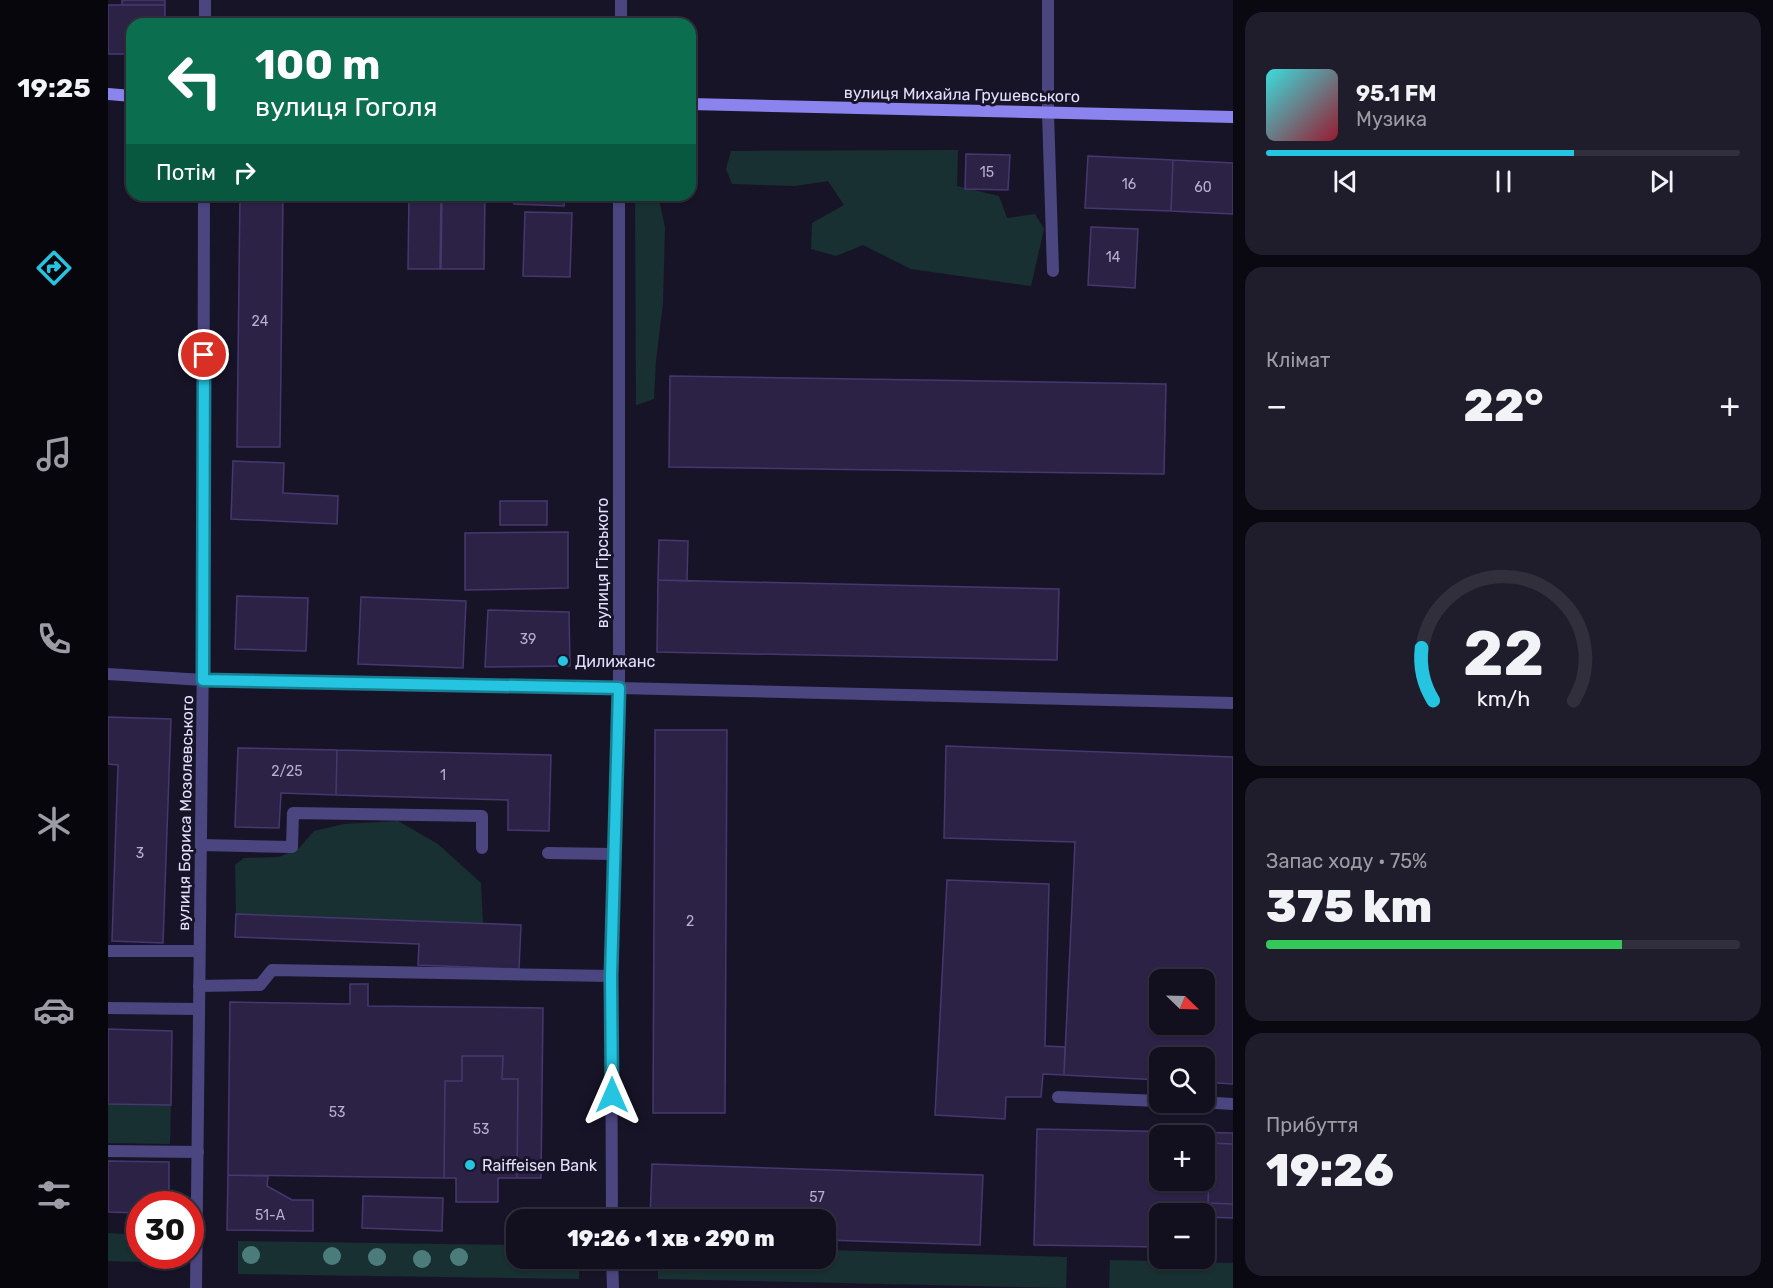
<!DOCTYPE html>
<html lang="uk">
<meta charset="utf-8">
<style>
body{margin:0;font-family:Rubik,sans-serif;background:#1f1d2b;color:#f1f3f6;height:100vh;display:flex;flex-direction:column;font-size:22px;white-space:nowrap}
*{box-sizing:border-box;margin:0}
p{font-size:20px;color:#9c9ca4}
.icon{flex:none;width:33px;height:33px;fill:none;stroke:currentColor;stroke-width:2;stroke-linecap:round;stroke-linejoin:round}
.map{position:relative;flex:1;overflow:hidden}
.sheet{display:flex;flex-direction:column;gap:12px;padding:12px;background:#0a0810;width:540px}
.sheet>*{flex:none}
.top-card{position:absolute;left:18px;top:18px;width:570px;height:183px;border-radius:18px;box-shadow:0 2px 4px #0004,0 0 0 2px #312f3c;background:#0b6e4f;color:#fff;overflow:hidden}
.needle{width:39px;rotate:113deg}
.controls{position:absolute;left:1041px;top:969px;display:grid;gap:12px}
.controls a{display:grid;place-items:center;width:66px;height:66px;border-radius:12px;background:#120f1e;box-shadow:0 2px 4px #0004,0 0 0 2px #312f3c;font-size:30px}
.speed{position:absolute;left:18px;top:1191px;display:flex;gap:12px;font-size:30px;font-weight:700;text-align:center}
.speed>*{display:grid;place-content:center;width:78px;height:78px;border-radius:50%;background:#120f1e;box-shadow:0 2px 4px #0004,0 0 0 2px #312f3c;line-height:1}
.speed .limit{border:9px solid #d22;background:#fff;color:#111}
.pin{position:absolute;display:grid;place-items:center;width:51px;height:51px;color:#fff;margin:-26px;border:3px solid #fff;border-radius:50%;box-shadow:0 2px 6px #0007}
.me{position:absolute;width:66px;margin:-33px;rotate:0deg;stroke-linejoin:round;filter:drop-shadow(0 0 4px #0008)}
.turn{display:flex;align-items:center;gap:21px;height:126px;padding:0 30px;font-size:27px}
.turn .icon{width:78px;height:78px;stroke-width:2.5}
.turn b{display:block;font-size:42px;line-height:51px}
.then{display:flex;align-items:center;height:57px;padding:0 30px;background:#0003;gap:12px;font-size:22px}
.big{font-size:45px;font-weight:800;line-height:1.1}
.sheet .card{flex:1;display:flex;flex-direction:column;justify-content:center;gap:9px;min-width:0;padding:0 21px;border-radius:18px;background:#1f1d2b}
.sheet .dial{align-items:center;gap:0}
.dial svg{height:156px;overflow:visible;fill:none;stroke:#312f3c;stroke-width:7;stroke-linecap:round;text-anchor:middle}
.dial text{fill:#f1f3f6;stroke:none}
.song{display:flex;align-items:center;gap:18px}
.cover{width:72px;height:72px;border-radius:9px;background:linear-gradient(135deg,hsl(180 70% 55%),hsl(350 70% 35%))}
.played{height:6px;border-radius:3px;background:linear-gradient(90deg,#25c4e1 65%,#312f3c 65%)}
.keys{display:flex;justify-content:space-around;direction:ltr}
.heat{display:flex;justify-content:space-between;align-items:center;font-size:33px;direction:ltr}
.charge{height:9px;border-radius:4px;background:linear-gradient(90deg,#34c759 75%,#312f3c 0)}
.trip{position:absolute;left:398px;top:1209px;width:330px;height:60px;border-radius:18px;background:#120f1e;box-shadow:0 2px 4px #0004,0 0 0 2px #312f3c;font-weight:800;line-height:60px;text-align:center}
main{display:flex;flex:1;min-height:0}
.tabs{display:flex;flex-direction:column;width:108px;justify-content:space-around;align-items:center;background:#07060c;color:#9c9ca4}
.tabs .icon{width:42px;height:42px}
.tabs .current{color:#25c4e1}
.tabs b{font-size:27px;color:#f1f3f6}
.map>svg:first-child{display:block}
</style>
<main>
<nav class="tabs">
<b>19:25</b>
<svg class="icon current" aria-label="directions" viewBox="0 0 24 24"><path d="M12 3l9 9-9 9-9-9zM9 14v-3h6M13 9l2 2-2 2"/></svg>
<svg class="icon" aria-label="music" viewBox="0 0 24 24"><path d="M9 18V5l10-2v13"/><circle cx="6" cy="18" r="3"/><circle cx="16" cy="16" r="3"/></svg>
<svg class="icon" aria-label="phone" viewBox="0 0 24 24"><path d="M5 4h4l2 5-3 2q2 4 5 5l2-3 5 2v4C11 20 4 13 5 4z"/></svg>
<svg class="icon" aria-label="climate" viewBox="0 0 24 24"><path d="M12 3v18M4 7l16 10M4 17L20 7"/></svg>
<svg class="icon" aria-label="car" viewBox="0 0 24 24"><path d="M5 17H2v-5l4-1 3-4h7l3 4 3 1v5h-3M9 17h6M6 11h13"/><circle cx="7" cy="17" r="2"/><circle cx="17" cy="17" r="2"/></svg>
<svg class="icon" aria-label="filters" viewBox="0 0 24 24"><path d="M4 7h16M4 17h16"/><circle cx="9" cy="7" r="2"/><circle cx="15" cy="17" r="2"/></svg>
</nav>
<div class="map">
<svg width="1125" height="1288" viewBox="0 0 1125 1288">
<rect width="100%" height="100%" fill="#181428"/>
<path fill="#183031" d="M850,150l-1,36 42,10 8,22 28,-4 9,15 -13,57 -120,-17 -48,-24 -27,11 -25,-7 1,-26 32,-18 -16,-24 -33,5 -63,-2 -6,-15 5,-18z
M527,195h23l7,32 -2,76 -7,58 -2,38 -18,6z
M290,821l40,23 43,39 2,40 -247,-9 -1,-49 9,-7 35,-1 20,-9 15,-17 30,-7z
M0,1104l63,1 -1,39 -62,-1z
M0,1233l31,2 1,21h33v7l-65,-2z
M130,1241l278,4v13l64,1 -1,20 -341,-5z
M717,1250l242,7 -1,31 -408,-9v-20l167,-1z
M1002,1260l123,3v25h-124z"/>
<path fill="#2c2246" stroke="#45386f" stroke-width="1.5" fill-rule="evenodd" d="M14,0h43v5h-43z
M0,5h57v19h-33v30h-24z
M858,154l44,1 -2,35 -43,-1z
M980,156l85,4 -2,51 -86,-3z
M1065,160l60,3v51l-62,-3z
M132,195h43l-3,252h-43z
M301,195h32l-1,74h-32z
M334,195h43l-1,74h-43z
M406,195h51l-1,11 -50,-2z
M417,212l47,1 -2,64 -47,-1z
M983,227l47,2 -3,59 -47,-3z
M562,376l496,8 -2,90 -495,-7z
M125,461l51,2 -1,30 55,3 -1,28 -106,-5z
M392,501h47v24h-47z
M460,532v56l-103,2v-57z
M551,540l29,1 -1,40 -29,-1z
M550,580l401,9 -2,71 -400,-8z
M129,596l71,2 -2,53 -71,-2z
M253,597l105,4 -3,67 -105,-4z
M380,610l81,2 1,54 -85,1z
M0,717l63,2 -8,224 -51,-2 6,-176 -10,-1z
M547,730h72l-2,383h-72z
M838,746l287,11v327l-29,-2v-24h-44v22l-96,-5 11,-233 -131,-4zM1052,980h44v44h-44z
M130,748l99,2 -1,45 -55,-2 -2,35 -44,-1z
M229,750l214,5 -2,76 -41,-1v-30l-172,-5z
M839,880l102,4 -4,162 20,1 -1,28 -21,-1 -2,23h-35l-1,22 -70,-4z
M128,914l285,11 -2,44 -101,-4 1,-21 -184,-7z
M242,984h18v22l175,2 -2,170h-24l1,-99h-16l1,-23h-41v25h-17l-1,97 -216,-3 2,-173 120,2z
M0,1029l64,2 -1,74 -63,-1z
M354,1056h41l-1,23h16l-1,99h-19v24h-42v-24h-12l1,-97h17z
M929,1129l196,4v11l-23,-1 -2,60 25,1v14l-29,-1v-3h-44v33l-126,-2zM1052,1136h44v44h-44z
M1102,1143l23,1v60l-25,-1z
M0,1161l61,1v42h-29v9l-32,-1z
M544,1164l331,11 -3,70 -155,-5v-20h-175z
M120,1175l40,1 -1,10 25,14h21v31l-86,-1z
M255,1196l80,2 -1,33 -80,-3z"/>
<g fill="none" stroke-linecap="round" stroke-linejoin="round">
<path stroke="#4b4580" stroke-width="12" d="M511,688l614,15
M93,845l91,2 1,-34 189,3v32
M440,853l66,1
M0,951h91
M91,986l61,-1 12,-15 339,6
M0,1008l91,1
M950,1097l102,4
M1089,1102l36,2
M0,1151l90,1"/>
<path stroke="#4b4580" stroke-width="12" d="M940,0v113l5,158
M97,24v-24
M513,24v-24
M0,674l95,6 416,8
M504,1220l-1,-244 8,-288v-493
M504,1258l1,30
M88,1288l7,-636 1,-457"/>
<path stroke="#8b83ee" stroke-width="12" d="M0,94l24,2
M582,104l543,13"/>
</g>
<g fill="#4b7c7b">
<circle cx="143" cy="1255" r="9"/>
<circle cx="224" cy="1256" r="9"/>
<circle cx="269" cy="1257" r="9"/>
<circle cx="351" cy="1257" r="9"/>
<circle cx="314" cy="1259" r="9"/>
</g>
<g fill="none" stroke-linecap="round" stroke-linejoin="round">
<defs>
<path id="route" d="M96,355l-1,325 416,8 -8,288 1,119"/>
</defs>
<use href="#route" stroke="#187f92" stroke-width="15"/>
<use href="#route" stroke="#25c4e1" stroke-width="10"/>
</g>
<g fill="#25c4e1" stroke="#181428" stroke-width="2">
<circle cx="455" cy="661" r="6"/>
<circle cx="362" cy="1165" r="6"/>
</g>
<g text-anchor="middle" stroke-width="6" stroke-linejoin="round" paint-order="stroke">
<g font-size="14" fill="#b6b0ce">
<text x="879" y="177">15</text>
<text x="1021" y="189">16</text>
<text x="1095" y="192">60</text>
<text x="1005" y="262">14</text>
<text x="152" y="326">24</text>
<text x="420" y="644">39</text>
<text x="179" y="776">2/25</text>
<text x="335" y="780">1</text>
<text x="32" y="858">3</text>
<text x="582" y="926">2</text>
<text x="229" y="1117">53</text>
<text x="373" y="1134">53</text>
<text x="709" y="1202">57</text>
<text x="162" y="1220">51-А</text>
</g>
<g font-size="16" fill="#e4dffb" stroke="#181428">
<text transform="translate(854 94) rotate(1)" y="6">вулиця Михайла Грушевського</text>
<text transform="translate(494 563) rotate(-90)" y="6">вулиця Гірського</text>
<text transform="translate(77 813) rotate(-89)" y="6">вулиця Бориса Мозолевського</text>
</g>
<g font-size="16" fill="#e4dffb" stroke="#181428" text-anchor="start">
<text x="467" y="667">Дилижанс</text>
<text x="374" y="1171">Raiffeisen Bank</text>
</g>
</g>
</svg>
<div class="controls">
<a><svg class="needle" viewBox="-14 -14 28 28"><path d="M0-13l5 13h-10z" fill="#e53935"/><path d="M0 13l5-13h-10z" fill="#9c9ca4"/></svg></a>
<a><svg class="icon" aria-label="search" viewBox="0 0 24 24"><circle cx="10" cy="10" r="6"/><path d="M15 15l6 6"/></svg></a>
<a>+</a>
<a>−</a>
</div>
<div class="speed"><div class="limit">30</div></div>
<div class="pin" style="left:96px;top:355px;background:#d93025"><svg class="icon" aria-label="arrive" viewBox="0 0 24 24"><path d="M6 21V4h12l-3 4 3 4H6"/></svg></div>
<svg class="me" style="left:504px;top:1095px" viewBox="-20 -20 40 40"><path d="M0-17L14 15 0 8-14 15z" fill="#25c4e1" stroke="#fff" stroke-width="4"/></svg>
<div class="trip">19:26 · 1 хв · 290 m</div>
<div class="top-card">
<div class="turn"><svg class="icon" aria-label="left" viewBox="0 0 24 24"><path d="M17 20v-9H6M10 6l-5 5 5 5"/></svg><div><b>100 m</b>вулиця Гоголя</div></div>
<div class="then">Потім<svg class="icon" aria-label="right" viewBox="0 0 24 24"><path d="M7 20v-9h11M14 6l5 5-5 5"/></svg></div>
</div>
</div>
<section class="sheet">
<div class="card">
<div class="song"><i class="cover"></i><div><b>95.1 FM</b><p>Музика</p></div></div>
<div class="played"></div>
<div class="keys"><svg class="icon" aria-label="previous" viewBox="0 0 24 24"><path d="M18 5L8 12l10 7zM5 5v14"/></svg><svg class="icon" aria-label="pause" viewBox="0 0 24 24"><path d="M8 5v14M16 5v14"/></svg><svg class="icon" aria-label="next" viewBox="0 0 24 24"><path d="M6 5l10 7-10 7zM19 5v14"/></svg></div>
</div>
<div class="card"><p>Клімат</p>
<div class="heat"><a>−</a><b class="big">22°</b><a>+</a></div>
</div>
<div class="card dial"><svg viewBox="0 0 100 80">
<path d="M14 69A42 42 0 1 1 86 69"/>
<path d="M14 69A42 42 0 0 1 8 42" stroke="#25c4e1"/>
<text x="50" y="56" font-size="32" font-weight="700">22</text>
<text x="50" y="72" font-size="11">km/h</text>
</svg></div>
<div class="card"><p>Запас ходу · 75%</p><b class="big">375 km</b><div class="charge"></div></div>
<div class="card"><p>Прибуття</p><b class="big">19:26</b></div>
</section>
</main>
